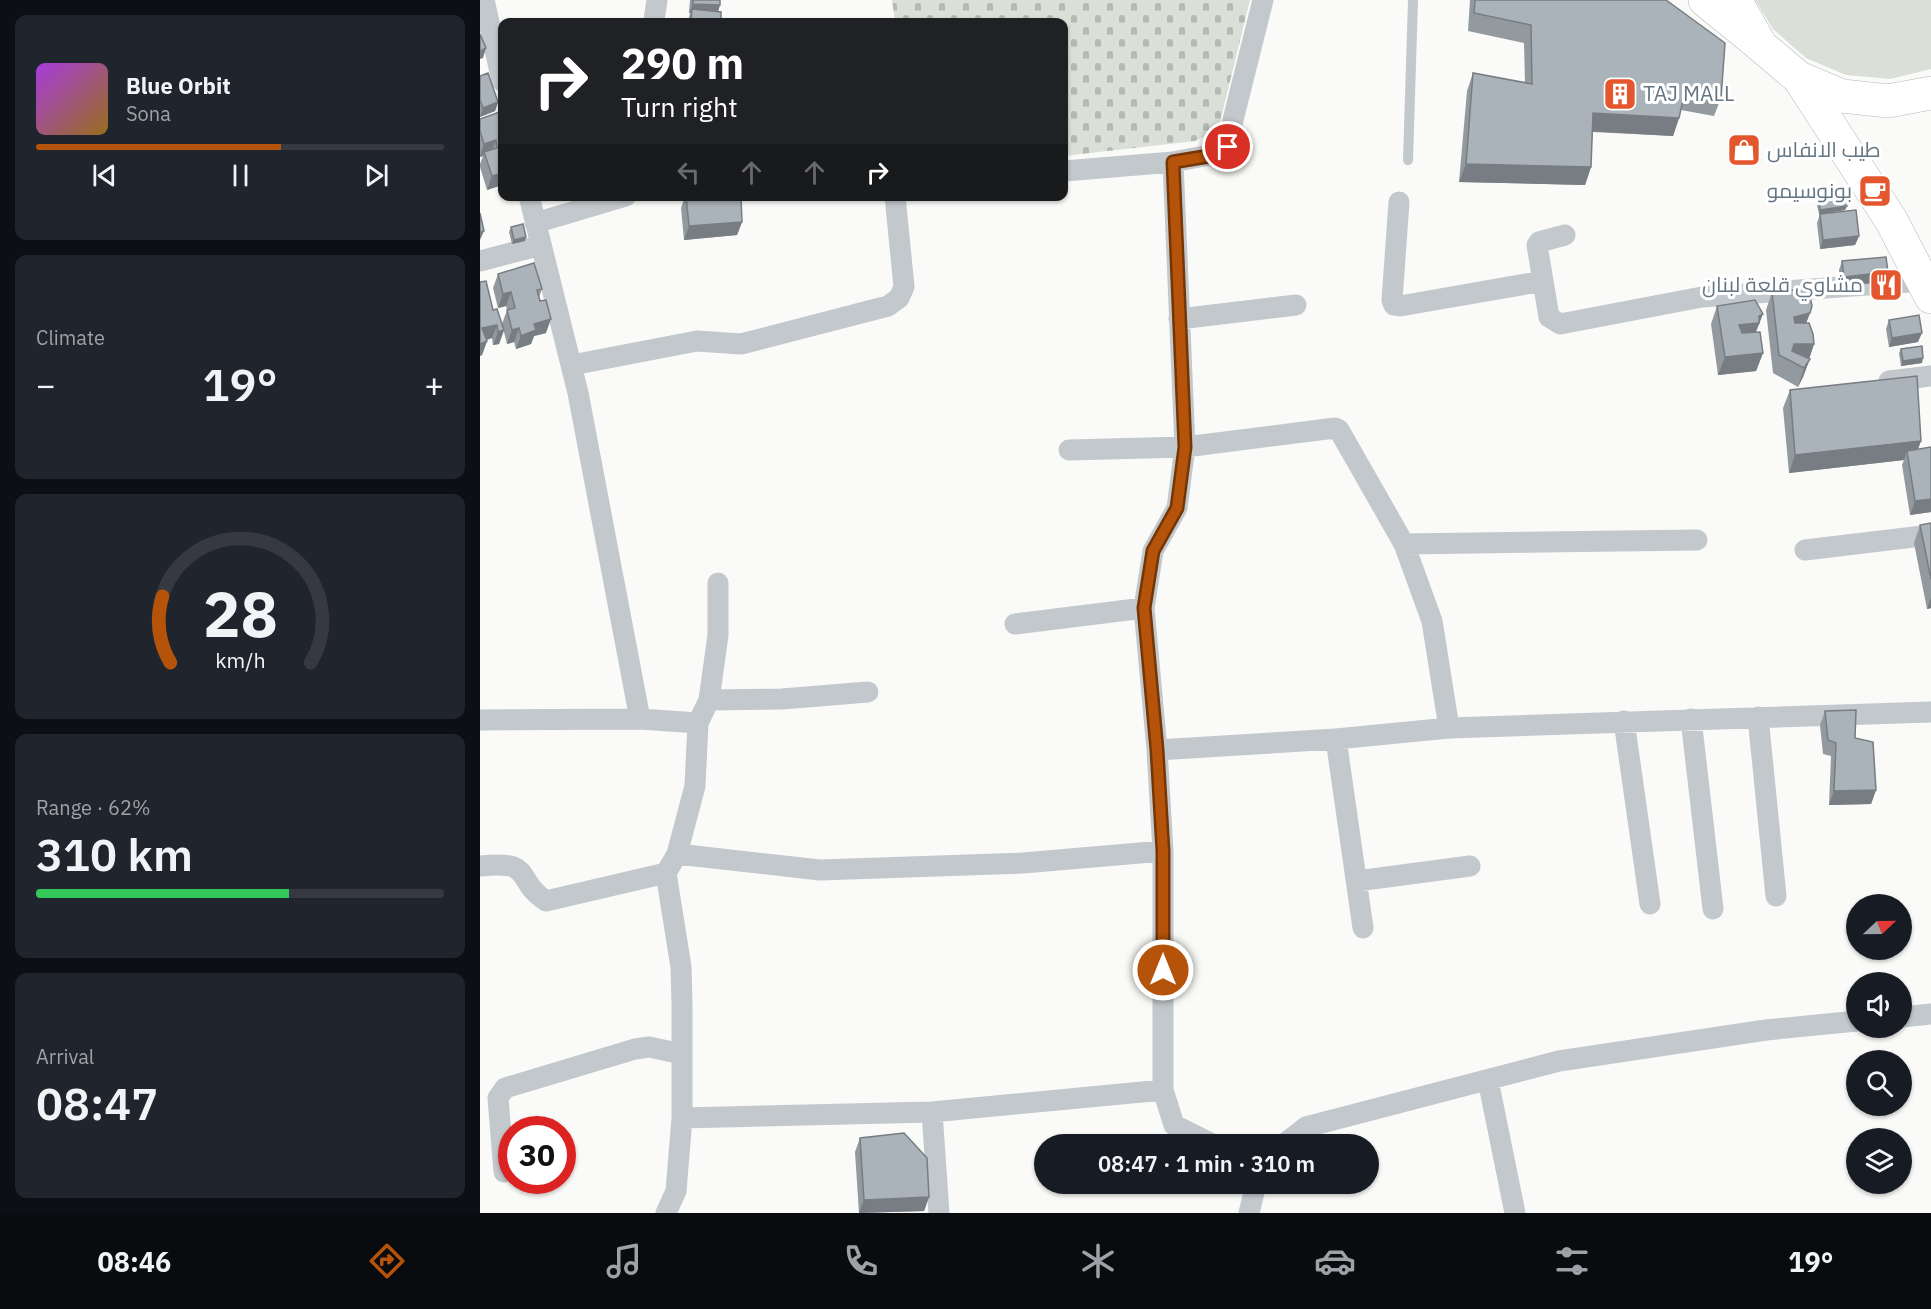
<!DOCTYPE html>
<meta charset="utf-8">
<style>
body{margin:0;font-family:"IBM Plex Sans",Cairo,sans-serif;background:#20242c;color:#f1f3f6;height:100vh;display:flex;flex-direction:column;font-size:22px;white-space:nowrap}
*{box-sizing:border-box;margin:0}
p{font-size:20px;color:#9ea1a6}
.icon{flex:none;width:33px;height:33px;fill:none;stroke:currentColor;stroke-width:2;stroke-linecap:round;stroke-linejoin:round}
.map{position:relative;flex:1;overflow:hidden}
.details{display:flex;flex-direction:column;gap:15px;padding:15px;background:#0d0f14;width:480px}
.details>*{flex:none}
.hud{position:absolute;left:18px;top:18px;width:570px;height:183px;border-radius:12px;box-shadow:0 2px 4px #0004;background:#202124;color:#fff;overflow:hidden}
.needle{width:39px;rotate:68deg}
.controls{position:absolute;left:1366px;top:894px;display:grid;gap:12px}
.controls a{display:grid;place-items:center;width:66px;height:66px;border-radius:50%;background:#171b24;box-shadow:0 2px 4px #0004;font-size:30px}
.speed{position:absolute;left:18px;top:1116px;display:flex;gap:12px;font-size:30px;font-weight:700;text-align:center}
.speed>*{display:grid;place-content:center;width:78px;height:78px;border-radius:50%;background:#171b24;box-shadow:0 2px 4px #0004;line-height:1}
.speed .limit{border:9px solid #d22;background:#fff;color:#111}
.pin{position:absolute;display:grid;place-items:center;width:51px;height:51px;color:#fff;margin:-26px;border:3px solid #fff;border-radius:50%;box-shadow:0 2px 6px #0007}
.me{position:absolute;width:66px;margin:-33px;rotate:0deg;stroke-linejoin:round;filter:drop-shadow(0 0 4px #0008)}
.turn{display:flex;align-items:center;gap:21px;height:126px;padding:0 24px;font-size:27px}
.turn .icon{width:78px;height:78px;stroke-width:2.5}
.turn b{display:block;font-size:42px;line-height:51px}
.lanes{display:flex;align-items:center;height:57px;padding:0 24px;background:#0003;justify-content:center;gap:30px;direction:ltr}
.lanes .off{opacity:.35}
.big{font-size:45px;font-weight:600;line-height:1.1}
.details .card{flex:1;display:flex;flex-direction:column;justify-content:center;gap:9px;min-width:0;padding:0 21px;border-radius:12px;background:#20242c}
.details .dial{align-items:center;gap:0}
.dial svg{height:156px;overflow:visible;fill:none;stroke:#363941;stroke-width:7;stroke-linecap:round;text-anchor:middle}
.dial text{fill:#f1f3f6;stroke:none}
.song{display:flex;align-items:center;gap:18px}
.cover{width:72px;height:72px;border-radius:9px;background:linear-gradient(135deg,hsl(280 70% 55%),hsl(40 70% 35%))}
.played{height:6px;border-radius:3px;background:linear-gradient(90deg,#b45309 60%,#363941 60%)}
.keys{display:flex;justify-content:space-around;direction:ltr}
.heat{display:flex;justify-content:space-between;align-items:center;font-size:33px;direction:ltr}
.charge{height:9px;border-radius:4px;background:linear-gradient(90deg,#34c759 62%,#363941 0)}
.trip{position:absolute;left:554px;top:1134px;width:345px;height:60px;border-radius:30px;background:#171b24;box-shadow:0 2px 4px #0004;font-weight:600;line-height:60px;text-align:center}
.tab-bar{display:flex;height:96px;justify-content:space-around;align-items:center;background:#090b0e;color:#9ea1a6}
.tab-bar .icon{width:42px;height:42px}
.tab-bar .current{color:#b45309}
.tab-bar b{font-size:27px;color:#f1f3f6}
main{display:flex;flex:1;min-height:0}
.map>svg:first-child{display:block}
</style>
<main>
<section class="details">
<div class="card">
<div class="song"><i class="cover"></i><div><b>Blue Orbit</b><p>Sona</p></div></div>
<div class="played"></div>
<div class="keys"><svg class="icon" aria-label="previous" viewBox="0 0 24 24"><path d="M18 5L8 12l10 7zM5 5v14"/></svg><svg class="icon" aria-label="pause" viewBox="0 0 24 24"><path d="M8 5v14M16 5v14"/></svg><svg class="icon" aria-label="next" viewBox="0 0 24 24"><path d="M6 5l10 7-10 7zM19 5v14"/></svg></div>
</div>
<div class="card"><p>Climate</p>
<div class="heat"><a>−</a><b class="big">19°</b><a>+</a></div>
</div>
<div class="card dial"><svg viewBox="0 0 100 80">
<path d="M14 69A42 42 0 1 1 86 69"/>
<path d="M14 69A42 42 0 0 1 10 35" stroke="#b45309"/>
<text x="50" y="56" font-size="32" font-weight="700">28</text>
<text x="50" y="72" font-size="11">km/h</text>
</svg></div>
<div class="card"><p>Range · 62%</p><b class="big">310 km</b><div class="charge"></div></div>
<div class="card"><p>Arrival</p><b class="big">08:47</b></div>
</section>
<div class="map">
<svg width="1451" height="1213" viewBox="0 0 1451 1213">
<defs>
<pattern id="cemetery-stones" width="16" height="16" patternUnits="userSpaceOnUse" patternTransform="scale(1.5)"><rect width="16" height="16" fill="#dadfd7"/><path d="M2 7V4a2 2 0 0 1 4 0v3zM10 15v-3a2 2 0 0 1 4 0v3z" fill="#b4b9b4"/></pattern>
</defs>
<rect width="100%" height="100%" fill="#fafaf8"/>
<path fill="url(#cemetery-stones)" d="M412,0h358l-32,130 -23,11 -131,15v-134h-169z"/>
<path fill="#dadfd7" d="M1275,0h176v69l-41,10 -44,-4 -40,-17 -33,-29z"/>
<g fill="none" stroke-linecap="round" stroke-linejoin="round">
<defs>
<path id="primary" d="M1225,0l54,44"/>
<path id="highway" d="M1255,0l26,46 38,32 43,18 46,5 43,-8
M1319,78l92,142 40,77"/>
</defs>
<use href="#primary" stroke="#b5babe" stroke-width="34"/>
<use href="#highway" stroke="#b4b9bd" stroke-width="34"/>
<path stroke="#c3c8cc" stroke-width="10" d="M928,160l5,-160"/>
<path stroke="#c3c8cc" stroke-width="21" d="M4,0l18,81
M174,20l3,-20
M584,171l109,-9 52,-10 38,-152
M49,196l49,197 62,326
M919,202l-7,98 2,5 6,1 143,-25
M55,223l91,-27
M1085,235l-26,7 -2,3 12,72 11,7 142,-27 220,-16
M0,261l61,-16
M699,319l117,-14
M92,365l125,-24 44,3 147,-38 11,-8 5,-11 -9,-91
M1409,381l42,-5
M589,450l116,-3 150,-19 4,2 65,114 28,77 17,107
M924,544l293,-4
M1325,550l126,-15
M535,624l129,-16
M229,700l9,-65v-52
M1278,717l18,179
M1211,719l22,190
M0,720l160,-1 58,4
M1144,721l26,183
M856,739l27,189
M677,750l179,-11 113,-11 482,-16
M197,854l143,16 203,-7 140,-12
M0,866c56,-6 33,13 66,35l120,-28
M877,881l113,-15
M1422,1017l29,-3
M1008,1080l27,133
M683,1090v-239l-6,-101 -13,-142 9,-57 24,-43 8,-61 -12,-285
M452,1112l7,101
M202,1118l250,-6 231,-22 11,35 38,19
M804,1144l22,-17 253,-66 207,-31 91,-9
M24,1172l-6,-74 7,-10 130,-39 14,-2 33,7
M186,1213l10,-22 6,-73v-114l-1,-37 -15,-94 11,-19 18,-68 3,-63 11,-23 73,-1 86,-7
M769,1213l7,-29"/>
<use href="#primary" stroke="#fff" stroke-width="33"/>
<use href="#highway" stroke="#fff" stroke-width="33"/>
</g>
<path fill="#929a9f" d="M210,0h30v5l-2,6 3,11h-33l2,-9h-1z
M990,0h196l55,98 -7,18 -33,-6 -2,8 -6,18 -81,-4 -1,35 -6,18 -126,-3 8,-91 6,-18 52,10 -1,-40 -56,-12z
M0,76l18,26 -3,9 -15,6z
M22,111v74l-15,5 -7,-23v-3l3,-8 -3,1v-38z
M205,196h45l12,26 -5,13 -53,5 -3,-32z
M1339,200l28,6 -2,4 -22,4 36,22 -4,9 -35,4 -3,-26 3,-9h-1l-2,-9z
M31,227l14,14 -13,3 -3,-12z
M1362,261l46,11 -4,10 -44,4 -1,-16z
M18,274l44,15 -3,8 7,36 -12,3 -3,8 -15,5 -2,-7 -7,2 -5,-20 5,-14 -1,-4 -8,2 -5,-20z
M0,282l24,48 -5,14 -6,1 -1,-7 -5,2v1l-5,14 -2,1z
M1292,292l38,21 -4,10 8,21 -11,33 -5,10 -25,-14 -7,-63z
M1237,306l39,26 7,21 -7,18 -38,4 -7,-51z
M1409,320l29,22 -29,5 -3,-18z
M1421,349l21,14 -21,3 -2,-13z
M1310,390l131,51 -3,8 13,-2v65l-21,3 -8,-50 2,-5 -115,13 -6,-65z
M1451,523v85l-4,1 -13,-66 6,-18z
M1345,711l30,27 21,52 -5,14 -42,1 2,-49 -8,-2 -3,-29z
M380,1138l69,59 -5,14 -65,2 -4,-61z"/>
<path fill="#777d82" d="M213,4l27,1 -3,10 -25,-6 -2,4h-1z
M6,48l-3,10 -3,1v-8z
M18,102l-3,9 -15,6 3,-9z
M1113,113l86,5 -6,18 -86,-5z
M16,140l-5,13 -7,-1 -1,4 -3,1 4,-13z
M986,164l125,3 -6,18 -126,-3z
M22,173v12l-15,5 5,-14z
M1367,206l-2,4 -26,4 1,-4z
M262,222l-5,13 -53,5 5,-14z
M4,231l-4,9v-8z
M1379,236l-4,9 -35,4 3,-9z
M46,237l-1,4 -13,3 2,-4z
M1408,272l-4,10 -44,4 4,-9z
M31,292l-5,14 -8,2 5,-14z
M1330,313l-7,18 -16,4 7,-18z
M1283,314l-7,18 -23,11 6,-18z
M71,319l-5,14 -12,3 -3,8 -15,5 5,-13 13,-12z
M17,325l-5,13 -12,3 2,-13z
M39,328l-5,14 -7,2 5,-14z
M24,330l-5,14 -6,1 5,-13z
M1442,333l-4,9 -29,5 3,-9z
M7,341l-5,14 -2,1v-12z
M1314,344h20l-6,18 -20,-2z
M1283,353l-7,18 -38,4 7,-18z
M1443,358l-1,5 -21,3 2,-5z
M1330,359l-7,18 -5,10 6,-19z
M1441,441l-7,18 -7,-8 -3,9 -115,13 6,-18z
M1451,499v13l-21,3 5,-14z
M1451,597v11l-4,1z
M1396,790l-5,14 -42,1 5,-14z
M449,1197l-5,14 -65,2 5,-13z"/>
<path fill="#aab3b9" stroke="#777d82" stroke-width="1.5" d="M213,0h27v5l-27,-1z
M995,0h191l59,43 -4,55 -36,-7 -6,27 -86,-5 -2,54 -125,-3 7,-91 59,11 -1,-59 -57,-12z
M212,9l29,3v10h-30z
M0,34l6,14 -6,3z
M8,73l10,29 -15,6 -3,-8v-24z
M22,111v62l-10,3 -8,-24 13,-4 -1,-8 -12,4 -4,-13v-12z
M206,196l55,1 1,25 -53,4z
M1365,196l2,10 -27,4 -1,-10z
M1376,210l3,26 -36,4 -3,-26z
M0,213l4,18 -4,1z
M43,224l3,13 -12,3 -3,-13z
M1406,257l2,15 -44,5 -2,-16z
M54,263l8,26 -5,1 3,11 6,-1 5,19 -17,5 2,6 -15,6 -2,-8 -7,2 -5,-20 8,-2 -4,-16 -8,2 -5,-20z
M6,281l7,29 4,-1 7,21 -6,2 -1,-7 -15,3 5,13 -7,3v-62z
M1323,289l7,7 2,10 -2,7 -16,4 1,6h14l4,11 1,10h-20l-2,7 18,8 -6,9 -25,-13 -7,-63z
M1275,300l8,14 -4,2v7l-20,2 3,8 18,-1 3,21 -38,4 -8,-51z
M1439,315l3,18 -30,5 -3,-18z
M1442,346l1,12 -20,3 -2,-12z
M1437,376l4,65 -126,14 -5,-65z
M1451,447v52l-16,2 -8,-50z
M1451,523v56l-11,-54z
M1376,710l-1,28 18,4 3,48 -42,1 2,-48 -8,-3 -3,-29z
M424,1133l23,25 2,39 -65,3 -4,-62z"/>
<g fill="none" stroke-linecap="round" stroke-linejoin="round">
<defs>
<path id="route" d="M683,970v-119l-6,-101 -13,-142 9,-57 24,-43 8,-61 -12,-285 48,-8 7,-7"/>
</defs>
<use href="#route" stroke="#753606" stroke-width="15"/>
<use href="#route" stroke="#b45309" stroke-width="10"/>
</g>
<defs>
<symbol id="building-square" viewBox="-11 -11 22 22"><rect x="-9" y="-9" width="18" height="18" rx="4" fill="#e4572e" stroke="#fff"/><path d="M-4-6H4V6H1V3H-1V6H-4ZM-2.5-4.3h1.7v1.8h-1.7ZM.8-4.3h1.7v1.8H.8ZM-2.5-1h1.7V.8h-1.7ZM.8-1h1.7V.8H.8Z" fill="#fff"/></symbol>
<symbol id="shop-square" viewBox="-11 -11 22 22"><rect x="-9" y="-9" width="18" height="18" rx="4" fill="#e4572e" stroke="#fff"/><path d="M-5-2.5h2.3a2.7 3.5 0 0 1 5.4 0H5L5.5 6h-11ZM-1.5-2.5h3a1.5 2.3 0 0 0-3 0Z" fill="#fff"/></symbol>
<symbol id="cafe-square" viewBox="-11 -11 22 22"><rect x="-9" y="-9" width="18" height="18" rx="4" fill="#e4572e" stroke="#fff"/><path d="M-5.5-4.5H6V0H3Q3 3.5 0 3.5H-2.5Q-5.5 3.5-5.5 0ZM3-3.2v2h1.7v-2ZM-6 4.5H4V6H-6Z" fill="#fff"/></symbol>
<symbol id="restaurant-square" viewBox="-11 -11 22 22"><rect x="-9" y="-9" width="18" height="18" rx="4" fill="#e4572e" stroke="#fff"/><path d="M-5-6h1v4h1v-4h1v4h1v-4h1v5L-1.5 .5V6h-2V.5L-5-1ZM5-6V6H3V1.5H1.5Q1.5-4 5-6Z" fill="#fff"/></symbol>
</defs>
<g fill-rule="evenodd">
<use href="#building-square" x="1121" y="75" width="38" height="38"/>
<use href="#shop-square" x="1245" y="131" width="38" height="38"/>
<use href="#cafe-square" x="1376" y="172" width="38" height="38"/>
<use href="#restaurant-square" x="1387" y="266" width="38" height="38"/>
</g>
<g text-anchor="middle" stroke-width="6" stroke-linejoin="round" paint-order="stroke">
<g font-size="21" fill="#657683" stroke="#fff" text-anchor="start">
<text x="1163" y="101">TAJ MALL</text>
<text x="1287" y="157">طيب الانفاس</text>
<text x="1372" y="198" text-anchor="end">بونوسيمو</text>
<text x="1383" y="292" text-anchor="end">مشاوي قلعة لبنان</text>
</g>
</g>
</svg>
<div class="controls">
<a><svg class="needle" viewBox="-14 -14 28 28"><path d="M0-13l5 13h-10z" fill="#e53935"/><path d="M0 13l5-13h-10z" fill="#9ea1a6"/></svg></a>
<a><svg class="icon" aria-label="sound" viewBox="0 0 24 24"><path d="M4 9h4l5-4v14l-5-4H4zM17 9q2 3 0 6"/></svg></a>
<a><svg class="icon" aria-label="search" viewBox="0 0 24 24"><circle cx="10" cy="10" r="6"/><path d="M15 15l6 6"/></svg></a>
<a><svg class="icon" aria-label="layers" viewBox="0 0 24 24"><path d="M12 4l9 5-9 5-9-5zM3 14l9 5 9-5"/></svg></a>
</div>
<div class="speed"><div class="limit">30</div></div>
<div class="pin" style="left:748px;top:147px;background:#d93025"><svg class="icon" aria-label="arrive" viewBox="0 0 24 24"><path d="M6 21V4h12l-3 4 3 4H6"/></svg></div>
<svg class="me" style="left:683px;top:970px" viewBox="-20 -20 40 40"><circle r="17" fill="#b45309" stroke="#fff" stroke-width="3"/><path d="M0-11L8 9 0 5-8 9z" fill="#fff"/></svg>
<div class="trip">08:47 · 1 min · 310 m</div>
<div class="hud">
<div class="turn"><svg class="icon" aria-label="right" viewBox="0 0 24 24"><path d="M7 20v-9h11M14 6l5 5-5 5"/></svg><div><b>290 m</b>Turn right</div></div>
<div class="lanes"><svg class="icon off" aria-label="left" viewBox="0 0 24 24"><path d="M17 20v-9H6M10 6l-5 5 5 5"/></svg><svg class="icon off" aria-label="ahead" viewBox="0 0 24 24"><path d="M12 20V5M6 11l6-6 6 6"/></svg><svg class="icon off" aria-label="ahead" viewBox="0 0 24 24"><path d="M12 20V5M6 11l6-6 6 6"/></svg><svg class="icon" aria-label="right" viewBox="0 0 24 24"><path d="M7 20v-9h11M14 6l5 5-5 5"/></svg></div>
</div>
</div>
</main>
<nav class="tab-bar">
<b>08:46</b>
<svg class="icon current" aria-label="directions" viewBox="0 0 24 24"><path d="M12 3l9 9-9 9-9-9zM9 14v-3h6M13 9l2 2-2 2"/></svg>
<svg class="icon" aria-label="music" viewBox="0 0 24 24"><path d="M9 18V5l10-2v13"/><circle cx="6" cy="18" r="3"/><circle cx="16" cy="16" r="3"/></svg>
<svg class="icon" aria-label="phone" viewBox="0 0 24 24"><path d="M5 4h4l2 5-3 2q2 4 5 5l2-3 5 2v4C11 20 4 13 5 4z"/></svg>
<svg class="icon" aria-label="climate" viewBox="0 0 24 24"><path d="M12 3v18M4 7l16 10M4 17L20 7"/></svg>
<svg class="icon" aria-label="car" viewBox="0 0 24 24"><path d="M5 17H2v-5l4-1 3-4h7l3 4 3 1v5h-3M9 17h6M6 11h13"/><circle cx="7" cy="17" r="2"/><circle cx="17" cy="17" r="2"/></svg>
<svg class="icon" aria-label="filters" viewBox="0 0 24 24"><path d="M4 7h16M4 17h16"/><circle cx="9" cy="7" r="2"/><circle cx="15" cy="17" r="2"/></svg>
<b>19°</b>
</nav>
